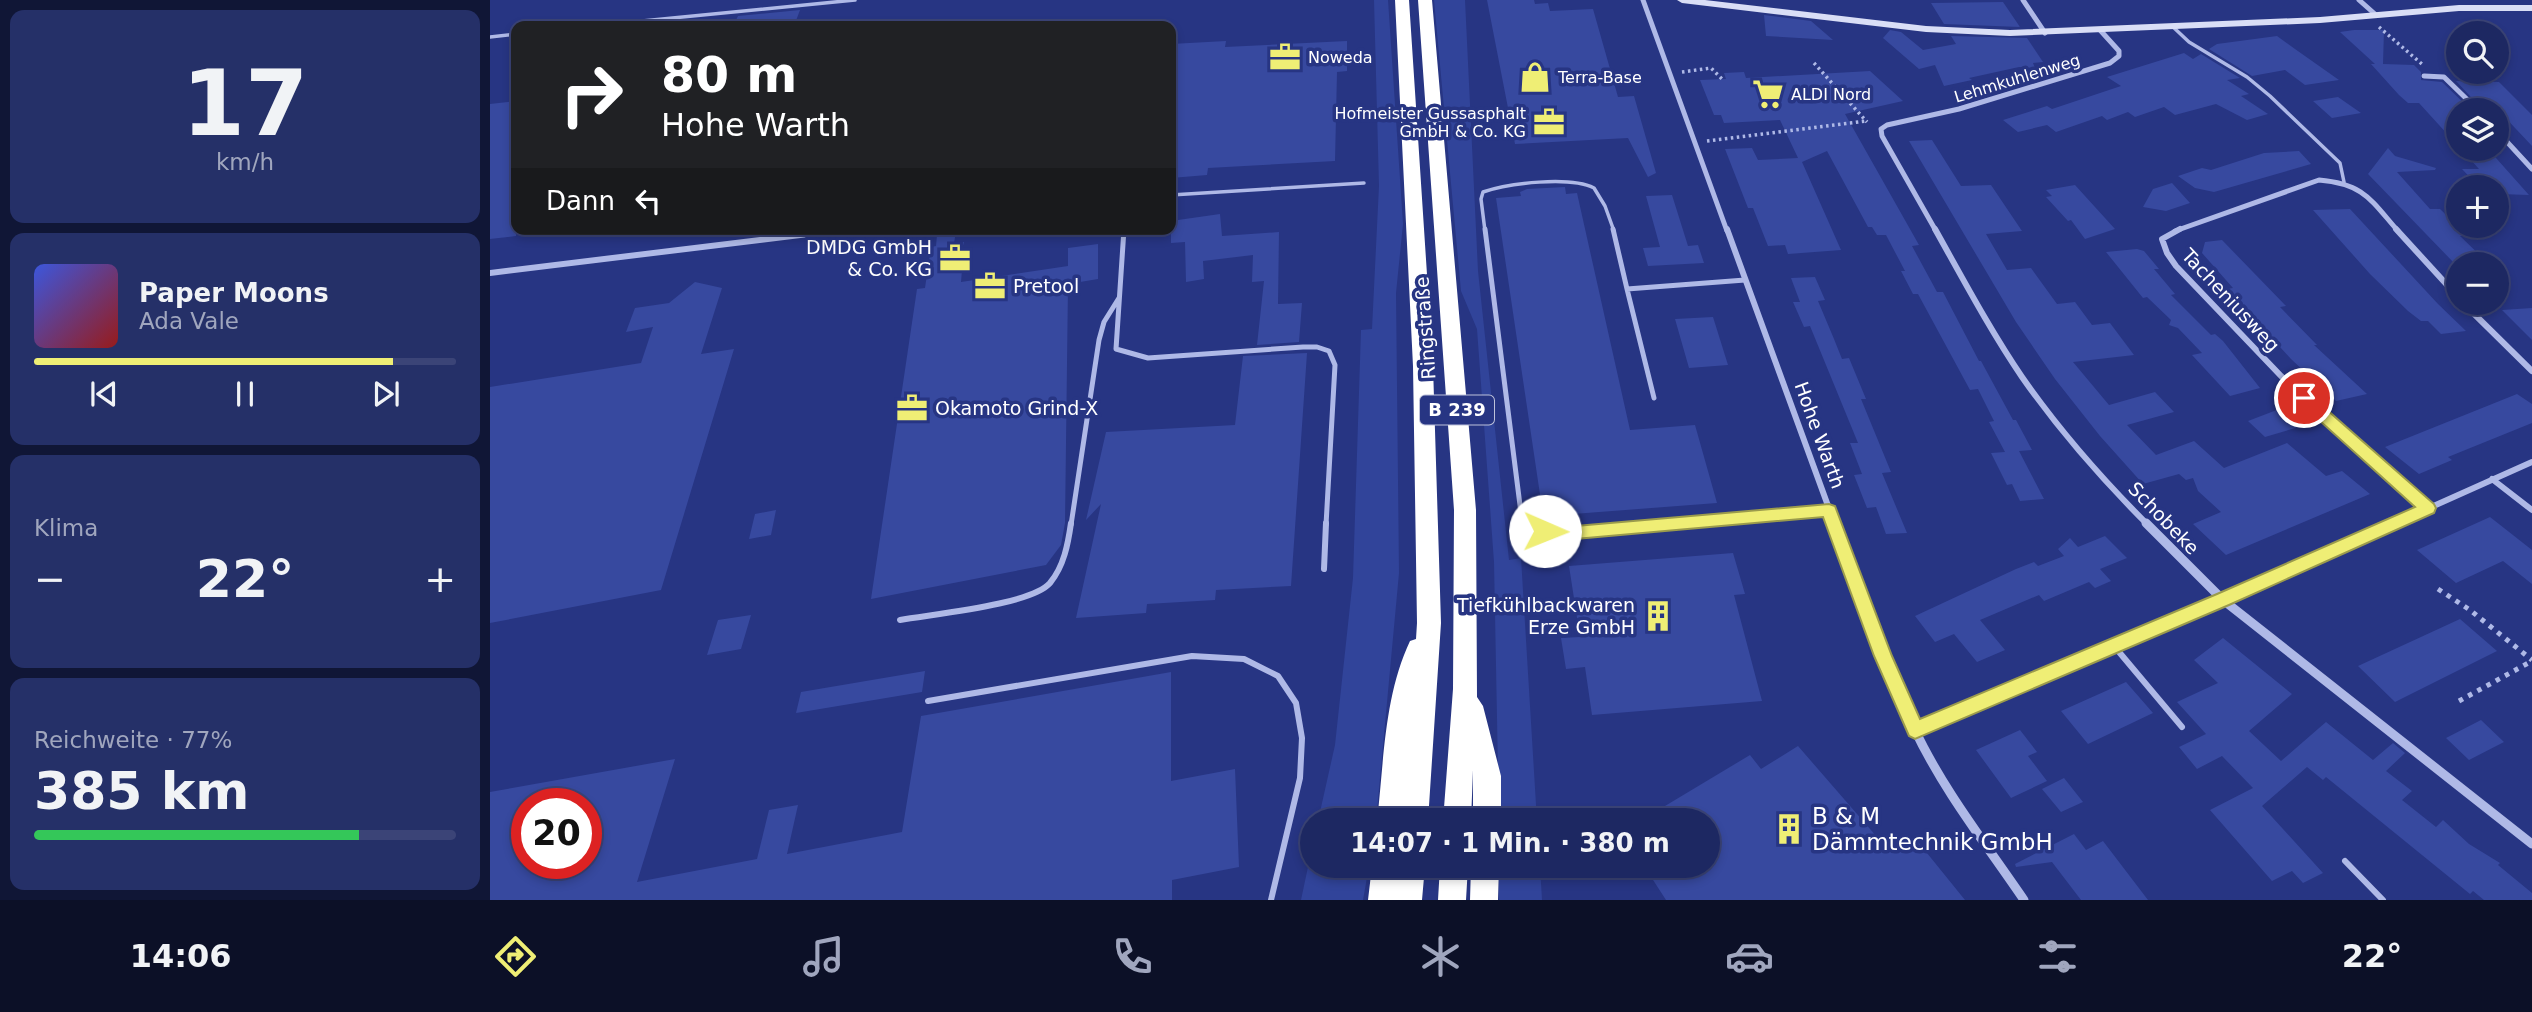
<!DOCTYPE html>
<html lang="de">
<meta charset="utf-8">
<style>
body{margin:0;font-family:"DejaVu Sans",sans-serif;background:#253068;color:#f1f3f6;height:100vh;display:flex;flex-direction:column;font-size:26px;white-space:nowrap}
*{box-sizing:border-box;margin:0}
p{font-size:23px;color:#a0a6be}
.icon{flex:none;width:38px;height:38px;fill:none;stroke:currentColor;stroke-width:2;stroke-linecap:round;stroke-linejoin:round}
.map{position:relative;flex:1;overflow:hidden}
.side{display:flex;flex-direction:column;gap:10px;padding:10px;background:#101636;width:490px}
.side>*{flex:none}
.top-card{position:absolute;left:21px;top:21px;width:665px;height:214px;border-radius:14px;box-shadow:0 4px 10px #0003,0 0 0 2px #3b4477;background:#202124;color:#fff;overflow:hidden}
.fabs{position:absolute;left:1956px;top:21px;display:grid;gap:14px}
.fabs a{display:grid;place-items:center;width:63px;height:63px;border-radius:50%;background:#1d2862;box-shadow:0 4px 10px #0003,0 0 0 2px #3b4477;font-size:35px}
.speed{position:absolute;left:21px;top:788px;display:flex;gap:14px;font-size:35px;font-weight:700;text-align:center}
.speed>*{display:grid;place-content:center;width:91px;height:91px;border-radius:50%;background:#1d2862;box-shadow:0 4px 10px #0003,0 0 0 2px #3b4477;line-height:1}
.speed .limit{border:10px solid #d22;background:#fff;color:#111}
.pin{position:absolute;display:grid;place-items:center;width:60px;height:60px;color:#fff;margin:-30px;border:4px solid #fff;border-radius:50%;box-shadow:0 2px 7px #0007}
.me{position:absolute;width:77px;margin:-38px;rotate:91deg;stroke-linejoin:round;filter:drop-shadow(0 0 5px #0008)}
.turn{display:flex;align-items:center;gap:24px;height:147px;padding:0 35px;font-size:32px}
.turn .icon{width:91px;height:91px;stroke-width:2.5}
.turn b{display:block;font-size:49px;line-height:60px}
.then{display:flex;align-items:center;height:66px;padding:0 35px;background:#0003;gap:14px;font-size:26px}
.big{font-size:52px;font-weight:800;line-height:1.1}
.side .tile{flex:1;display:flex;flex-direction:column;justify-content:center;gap:10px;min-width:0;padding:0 24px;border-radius:14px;background:#253068}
.side .dial{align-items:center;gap:0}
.dial b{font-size:91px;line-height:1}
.song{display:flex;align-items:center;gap:21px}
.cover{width:84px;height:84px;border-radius:10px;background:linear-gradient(135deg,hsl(230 70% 55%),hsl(0 70% 35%))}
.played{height:7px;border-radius:4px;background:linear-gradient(90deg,#efee75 85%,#3b4477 85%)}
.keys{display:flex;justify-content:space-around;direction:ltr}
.heat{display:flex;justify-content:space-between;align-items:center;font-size:38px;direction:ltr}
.charge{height:10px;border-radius:5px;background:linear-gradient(90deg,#34c759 77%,#3b4477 0)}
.trip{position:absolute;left:810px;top:808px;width:420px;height:70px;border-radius:35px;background:#1d2862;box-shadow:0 4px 10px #0003,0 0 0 2px #3b4477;font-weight:800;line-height:70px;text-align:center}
.dock{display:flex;height:112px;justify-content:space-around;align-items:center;background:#0c1027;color:#a0a6be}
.dock .icon{width:49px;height:49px}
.dock .on{color:#efee75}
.dock b{font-size:32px;color:#f1f3f6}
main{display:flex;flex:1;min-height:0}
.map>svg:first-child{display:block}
</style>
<main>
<section class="side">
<div class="tile dial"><b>17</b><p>km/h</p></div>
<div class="tile">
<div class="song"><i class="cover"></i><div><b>Paper Moons</b><p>Ada Vale</p></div></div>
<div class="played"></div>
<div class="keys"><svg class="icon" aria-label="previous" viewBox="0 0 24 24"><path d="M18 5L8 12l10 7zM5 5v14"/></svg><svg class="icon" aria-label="pause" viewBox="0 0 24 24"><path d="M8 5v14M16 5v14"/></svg><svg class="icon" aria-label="next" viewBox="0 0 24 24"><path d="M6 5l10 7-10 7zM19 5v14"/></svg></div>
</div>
<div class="tile"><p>Klima</p>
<div class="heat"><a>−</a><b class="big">22°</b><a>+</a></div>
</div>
<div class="tile"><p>Reichweite · 77%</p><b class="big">385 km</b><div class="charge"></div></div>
</section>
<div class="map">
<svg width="2042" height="900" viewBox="0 0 2042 900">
<rect width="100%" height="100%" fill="#273583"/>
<path fill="#31449a" d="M884,0h14l15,224 -7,69 3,280 -23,248h-58l17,-76 18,-167 8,-248 11,-1 7,-143z
M944,0h31l13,271 31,289 12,-2 16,263h-38l-5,-259 -17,-233 -16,-38z
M822,848v18h57l-6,34h-62z
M1009,866h41l2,34h-43z"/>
<path fill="#37499f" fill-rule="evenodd" d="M997,0h47l1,4 13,-1 2,8 43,-2 25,88 16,-1 22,77 -8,4 -20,-39 -113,6z
M1513,2l17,25 -76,-3 -13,-21z
M310,10l-6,16h-61l5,-10z
M1274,15l47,6 22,19 -67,-4z
M1400,30l11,2 22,18 33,-6 -5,-8 76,2 16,24 -10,1 2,5 -16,-1 -50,11 3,2 -28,6 -9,-21 -16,4 -36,-31z
M1864,30h30l-1,34 31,1 7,7v8l21,2 29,28h-12v37l-40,-44h-11l-9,-8 -28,-31h4l-35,-32z
M1787,36l18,13 44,31 -34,5 -20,-15 -33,6 -43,-27 8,-5z
M736,41l-1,6 122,-6v30l-10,1 -2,89 -127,7 -1,7 -36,3v-134z
M1694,53l9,6 8,-5 39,24 -13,2 22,14 -8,2 27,18 -21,6 -31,-16 -41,11 -11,-8 -29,10 -7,-5 -21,8 -5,-4 -46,16 -9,-7 -29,7 -15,-12 44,-14 5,3 69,-23 -14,-9z
M1380,71l33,30 -58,13 74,131 -7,1 25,46h6l36,69h2l32,59h3l16,30 -13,1 25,48 -24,2 -8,-17 -5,1 -16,-32 14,-1 -16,-30 5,-1 -16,-32 -8,1 -52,-96h-5l-12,-23h4l-19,-36h-9l-5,-8h-4l-41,-76 -25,11 39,88 -53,4 -3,-9 -17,1 -15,-38h-5l-23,-59 27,-1 6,12 40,-2 -18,-38 -56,3 -3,-8h-7l-14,-35 26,-1 -2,-6 20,-1 2,6z
M1966,81l43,1 33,33v31l-32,-34 -17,-2z
M1848,97l23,16 -29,5 -19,-17z
M26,101v135l-26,3v-135z
M1442,140l29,46 30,-1 31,46 -36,3 21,36 24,-2 26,36 18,-2 17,23 18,-2 24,32 -61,7 36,43 46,-13 19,20 -47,13 29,30 38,-14 30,27 63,-25 39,33 16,-5 28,23 -144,61 -33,-31 28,-12 -23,-21 -5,-13 -7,2 -7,-6 -36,10 -43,-48 -45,-57 -39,-57 -107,-181z
M1898,148l7,8 41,12 -1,2 -38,2 33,37h10l28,27h-8l29,28h-34l-87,-90z
M1971,149h27l41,46 -29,-1 -3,-7h-18l-17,-18h17z
M1809,151l12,13 -97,28 -19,-4 -17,-12 24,-8 9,2 53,-17z
M1682,183l18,20 -24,8 -23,-4 10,-18z
M1585,185l40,44 -30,10 -14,-19 -3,1 -22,-24 6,-1 -6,-6z
M1075,187l1,7 11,-1 53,237 65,-5 22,78 -157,12 -18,-7 -46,-310 25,-2 -1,-4 7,-3z
M1182,195l16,51 10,-1 6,18 -56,3 -5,-18 17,-1 -14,-51z
M1860,209l88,95 28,27 -25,3 -13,-13h-7l-13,-10 -38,-37 -57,-64z
M730,214l2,22 57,-4 -1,72 24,-1 -3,39 -42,3 7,-64 -12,1 1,-27 -50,6 1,18 -18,3 -1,-40 -14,1v-22z
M466,232l-2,11 10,-1 -5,17 4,-1 -2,24 107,-16v-18l30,-4v35l-30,5 -3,239 -4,22 -15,20 -175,34 46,-310 8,-1 6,-41 5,-1 1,-11z
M1732,240l64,66 -6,1 37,38h-3l53,49 -31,7 -45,-42 -64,-70 6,-1 -31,-35 3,-11z
M1647,249l7,2 15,18h-5l21,25 -4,1 40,40 4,-1 8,7 37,47 -30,8 -38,-41 10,-2 -24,-25 -9,-3 2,-5 -24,-23 -4,1 -37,-46z
M1325,277l10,23 -7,1 16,38 8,20 7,-1 17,41h-5l30,73 -9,1 25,60 -21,1 -10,-27 -9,1 -13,-33 8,-1 -12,-31h8l-48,-117 -6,1 -11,-25h7l-9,-24z
M205,282l27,6 -21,66 33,-5 -73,241 -171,33v-236l151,-24 12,-36 -27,5 9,-24 34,-5z
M2042,308v32l-30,-30z
M1223,317l15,48 -39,3 -14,-49z
M817,353l-16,233 -75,4 -1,10 -68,4 -1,9 -70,5 25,-114 -15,16 20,-88 129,-7 8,-69z
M2027,394l15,10v19l-84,34 4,3 -33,14 -34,-27z
M1792,408l20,18 -37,11 -17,-16z
M286,510l-5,25 -22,4 6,-25z
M2000,517l42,33v34l-29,-23 -47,22 -39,-33z
M1615,536l22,22 -27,11 11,12 -16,7 -6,-6 -45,19 -5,-6 -59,25 25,30 -28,12 -23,-28 -19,8 -20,-26 101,-47 18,-7 4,4 26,-10 -6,-7 12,-11 8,9z
M1243,553l12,41 -11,1 28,106 -170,14 -7,-48 -19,2 -5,-31 19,-1 -11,-71z
M261,615l-10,34 -34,6 11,-35z
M1970,619l37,32 -102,51 -37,-36z
M1733,638l69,56 -43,37 32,30 45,-39 47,38 20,-17 12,10 -19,18 26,20 -10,9 34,27 7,-7 26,24 31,19 -2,2 34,28v7h-48l-11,-9 -3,3 -144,-117 -3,3 -16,-13 -45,39 61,67 -20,10 -11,-12 -20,10 -62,-71 43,-22 -31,-32 -25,13 -18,-22 27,-13 -29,-32 41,-19 -24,-23z
M435,671l-3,21 -126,21 5,-21z
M681,672v109l64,-12 4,98 -67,13v20h-682v-108l185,-33 -38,123 120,-23 12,-49 29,-5 -11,49 115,-22 19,-116zM37,803h59v60h-59z
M1636,682l27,31 -65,31 -27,-33z
M1991,720l23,22 -35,18 -23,-22z
M1530,730l17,22 -9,4 19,25 -36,17 -35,-48z
M1308,746l92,106 24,-15 51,63h-299l-22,-34h64v-45h-68l110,-66 11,14z
M1574,778l19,24 -22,10 -19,-23z
M1584,834l12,16 17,-9 45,59h-67l-29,-38 -36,5 -1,-3z"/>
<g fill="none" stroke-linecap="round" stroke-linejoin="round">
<path stroke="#afb9e7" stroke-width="3.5" stroke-dasharray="2.5 3.5" stroke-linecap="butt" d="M1889,27l44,38
M1324,63l53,59
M1192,72l29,-4 11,11
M1217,141l159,-20"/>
<path stroke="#afb9e7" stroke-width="5" stroke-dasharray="4.5 6" stroke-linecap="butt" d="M1948,589l32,21 62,50
M1969,701l73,-40"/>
<path stroke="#afb9e7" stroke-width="3.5" d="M101,26l264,-26
M1682,26l17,16 58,35 23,19 70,67 4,19
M0,37l26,-3
M681,195l193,-12
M995,231l-4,-32 2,-7c26,-9 87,-16 111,-4l11,18 9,25"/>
<path stroke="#afb9e7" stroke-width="5" d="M634,229l-8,120 32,9 155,-11h14l12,4 6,14 -9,160
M995,229l36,284 14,12
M1123,229l14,60 118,-9
M1137,289l27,109
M581,525l28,-185 5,-18 15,-24
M1168,525l171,-15"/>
<path stroke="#afb9e7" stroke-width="6" d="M1042,523l13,6 19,4 114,-10
M834,569l2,-46
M410,620c32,-6 131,-15 150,-37 14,-17 18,-39 21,-60
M1624,646l68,81
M438,701l264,-45 52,3 34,17 18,27 6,35 -2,40 -29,122
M1855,861l38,39"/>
<path stroke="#afb9e7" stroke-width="5" d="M1153,0l84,231
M1533,0l22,33
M1869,0l17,15
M1934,76l20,1 34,33
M2007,131l35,38
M344,231l15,-2
M1446,231l-54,-95 -1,-7 6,-4 72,-16 151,-46 9,-7v-5l-19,-21
M1685,231l144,-51c45,4 51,19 79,51"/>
<path stroke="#afb9e7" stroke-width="6" d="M1237,229l108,296
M1445,229c28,50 55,101 87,148 37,53 81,103 126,148
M1690,229l-18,10 5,14 9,13 105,110 147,132
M1906,229l63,69
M0,273l359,-44
M1973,303l69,68
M2002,479l40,31
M1901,525l141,-63"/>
<path stroke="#afb9e7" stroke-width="9" d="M1344,523c26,69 49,139 80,205 29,62 72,116 110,172
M1656,523l77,77 309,244
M1425,730l308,-130 172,-77"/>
<path fill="#d9def6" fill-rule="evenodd" d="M1187,0h28l221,26 84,4 310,-13 139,-12h73v6h-73l-139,12 -310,13 -84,-4 -244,-29z"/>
<path fill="#fff" fill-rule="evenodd" d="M905,0h14l24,366 8,257 -13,198h-51c7,-60 7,-125 33,-180l6,-2 1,-16 -4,-257z
M928,0h14l44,510 1,187 6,9 18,70v45h-28v-51l-2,51h-28l10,-132 1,-179z
M882,866h53l-3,34h-54z
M950,866h28l-2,34h-28z
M981,866h28l-1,34h-28z"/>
</g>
<path fill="#efee75" stroke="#9b9b4c" stroke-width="2" d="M1814,393l6,2 124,109 2,4 -2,5 -205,92 -314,134 -6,-3 -35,-80 -51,-139 -259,23 -25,-4 -2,-5 2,-5 25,1 265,-23 6,2 57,150 28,63 297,-125 198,-87 -116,-105 -2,-4 2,-3z"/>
<defs>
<symbol id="office-bare" viewBox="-9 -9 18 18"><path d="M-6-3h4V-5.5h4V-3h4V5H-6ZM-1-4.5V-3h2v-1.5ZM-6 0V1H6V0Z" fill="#efee75" stroke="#273583" stroke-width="2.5" paint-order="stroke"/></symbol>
<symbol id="shop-bare" viewBox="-9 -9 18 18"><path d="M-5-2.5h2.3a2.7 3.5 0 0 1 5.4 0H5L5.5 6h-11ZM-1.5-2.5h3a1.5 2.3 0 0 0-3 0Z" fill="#efee75" stroke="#273583" stroke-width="2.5" paint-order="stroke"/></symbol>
<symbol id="supermarket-bare" viewBox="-9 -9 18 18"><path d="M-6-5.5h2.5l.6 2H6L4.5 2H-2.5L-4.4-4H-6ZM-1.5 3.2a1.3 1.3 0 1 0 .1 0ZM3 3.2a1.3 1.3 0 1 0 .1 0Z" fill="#efee75" stroke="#273583" stroke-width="2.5" paint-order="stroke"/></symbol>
<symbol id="building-bare" viewBox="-9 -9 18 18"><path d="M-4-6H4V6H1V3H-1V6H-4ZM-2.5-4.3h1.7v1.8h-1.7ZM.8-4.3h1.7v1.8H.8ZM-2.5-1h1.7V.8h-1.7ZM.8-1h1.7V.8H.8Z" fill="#efee75" stroke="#273583" stroke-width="2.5" paint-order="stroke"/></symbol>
</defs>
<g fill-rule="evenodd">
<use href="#office-bare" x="773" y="35" width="44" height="44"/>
<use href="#shop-bare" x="1023" y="55" width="44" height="44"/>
<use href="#supermarket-bare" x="1256" y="72" width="44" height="44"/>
<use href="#office-bare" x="1037" y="100" width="44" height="44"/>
<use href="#office-bare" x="443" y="236" width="44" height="44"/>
<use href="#office-bare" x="478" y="264" width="44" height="44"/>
<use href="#office-bare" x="400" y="386" width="44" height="44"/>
<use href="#building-bare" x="1146" y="594" width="44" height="44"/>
<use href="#building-bare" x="1277" y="807" width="44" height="44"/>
</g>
<g text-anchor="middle" stroke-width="7" stroke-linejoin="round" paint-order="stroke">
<g font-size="16" fill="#fff" stroke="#273583" text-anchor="start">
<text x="818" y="63">Noweda</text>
<text x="1068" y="83">Terra-Base</text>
<text x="1301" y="100">ALDI Nord</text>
<text x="1036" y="119" text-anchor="end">Hofmeister Gussasphalt<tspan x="1036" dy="18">GmbH &amp; Co. KG</tspan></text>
</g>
<g font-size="16" fill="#fff" stroke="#273583">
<text transform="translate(1527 78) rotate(-17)" y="6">Lehmkuhlenweg</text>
</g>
<rect fill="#273583" stroke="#bec2da" stroke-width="2" x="930" y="395.5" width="74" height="29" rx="5"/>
<g font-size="18" font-weight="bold" fill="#fff">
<text x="967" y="416">B 239</text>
</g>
<g font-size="19" fill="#fff" stroke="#273583" text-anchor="end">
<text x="442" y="254">DMDG GmbH<tspan x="442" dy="22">&amp; Co. KG</tspan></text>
<text x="523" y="293" text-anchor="start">Pretool</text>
<text x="445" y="415" text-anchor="start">Okamoto Grind-X</text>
<text x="1145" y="612">Tiefkühlbackwaren<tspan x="1145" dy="22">Erze GmbH</tspan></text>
</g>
<g font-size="19" fill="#fff" stroke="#273583">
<text transform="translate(1741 300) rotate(47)" y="7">Tacheniusweg</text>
<text transform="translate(935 328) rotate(-94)" y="7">Ringstraße</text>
<text transform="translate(1330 435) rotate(70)" y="7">Hohe Warth</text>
<text transform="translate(1674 518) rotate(46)" y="7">Schobeke</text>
</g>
<g font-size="23" fill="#fff" stroke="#273583" text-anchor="start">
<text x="1322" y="824">B &amp; M<tspan x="1322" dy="26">Dämmtechnik GmbH</tspan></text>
</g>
</g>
</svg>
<div class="fabs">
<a><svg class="icon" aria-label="search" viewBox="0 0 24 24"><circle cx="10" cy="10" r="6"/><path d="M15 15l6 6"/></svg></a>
<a><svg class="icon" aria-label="layers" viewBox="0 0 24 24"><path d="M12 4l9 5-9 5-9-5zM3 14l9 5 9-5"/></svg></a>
<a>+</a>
<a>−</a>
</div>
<div class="speed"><div class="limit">20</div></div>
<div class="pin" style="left:1814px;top:398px;background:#d93025"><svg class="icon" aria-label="arrive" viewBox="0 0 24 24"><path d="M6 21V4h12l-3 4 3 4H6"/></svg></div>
<svg class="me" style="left:1055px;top:531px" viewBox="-20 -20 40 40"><circle r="19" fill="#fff"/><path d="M0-13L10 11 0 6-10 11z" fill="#efee75"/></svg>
<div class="trip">14:07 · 1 Min. · 380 m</div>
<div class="top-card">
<div class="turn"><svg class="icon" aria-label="right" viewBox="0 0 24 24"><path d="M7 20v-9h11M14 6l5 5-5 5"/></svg><div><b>80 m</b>Hohe Warth</div></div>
<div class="then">Dann<svg class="icon" aria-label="left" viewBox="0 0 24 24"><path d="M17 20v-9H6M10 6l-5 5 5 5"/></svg></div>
</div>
</div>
</main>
<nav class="dock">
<b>14:06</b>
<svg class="icon on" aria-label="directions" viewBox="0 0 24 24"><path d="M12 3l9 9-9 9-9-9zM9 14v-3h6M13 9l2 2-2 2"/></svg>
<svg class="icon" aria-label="music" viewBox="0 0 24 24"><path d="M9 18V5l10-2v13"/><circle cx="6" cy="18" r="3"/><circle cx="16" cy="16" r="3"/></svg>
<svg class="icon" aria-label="phone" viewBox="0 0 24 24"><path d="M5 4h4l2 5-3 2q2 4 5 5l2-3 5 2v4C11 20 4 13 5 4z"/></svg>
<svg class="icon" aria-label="climate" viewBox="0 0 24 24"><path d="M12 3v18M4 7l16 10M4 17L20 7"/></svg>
<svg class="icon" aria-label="car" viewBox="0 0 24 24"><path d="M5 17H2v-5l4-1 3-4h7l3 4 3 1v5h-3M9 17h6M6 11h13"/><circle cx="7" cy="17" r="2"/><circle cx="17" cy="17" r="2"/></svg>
<svg class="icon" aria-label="filters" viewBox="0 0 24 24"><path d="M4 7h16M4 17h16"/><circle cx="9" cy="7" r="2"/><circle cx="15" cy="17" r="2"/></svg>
<b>22°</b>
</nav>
